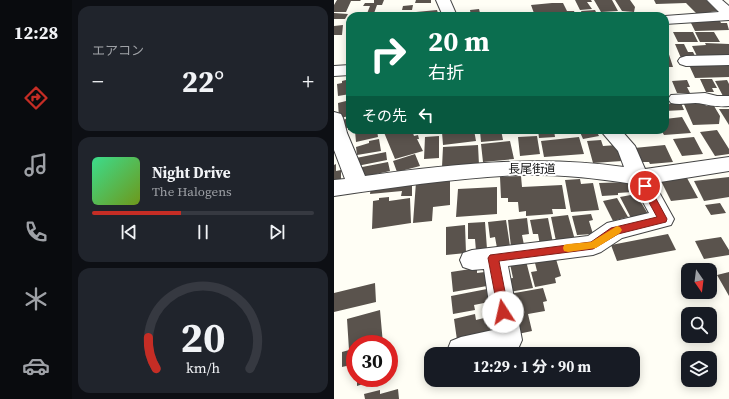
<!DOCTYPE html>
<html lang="ja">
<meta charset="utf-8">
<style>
body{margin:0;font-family:"Source Serif 4","Noto Sans JP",serif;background:#20242c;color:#f1f3f6;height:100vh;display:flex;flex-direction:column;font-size:15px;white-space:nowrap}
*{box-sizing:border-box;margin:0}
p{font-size:13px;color:#9ea1a6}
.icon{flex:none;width:22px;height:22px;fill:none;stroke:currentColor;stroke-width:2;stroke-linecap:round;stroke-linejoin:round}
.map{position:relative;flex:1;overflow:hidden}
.sheet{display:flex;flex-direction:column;gap:6px;padding:6px;background:#0d0f14;width:262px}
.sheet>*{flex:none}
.hud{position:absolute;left:12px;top:12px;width:323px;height:122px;border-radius:12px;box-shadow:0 2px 10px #0003;background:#0b6e4f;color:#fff;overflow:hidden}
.needle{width:26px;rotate:166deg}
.tools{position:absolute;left:347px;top:263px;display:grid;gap:8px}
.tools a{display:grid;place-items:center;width:36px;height:36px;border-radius:8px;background:#171b24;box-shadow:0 2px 10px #0003;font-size:20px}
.speed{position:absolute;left:12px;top:335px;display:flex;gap:8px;font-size:20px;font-weight:700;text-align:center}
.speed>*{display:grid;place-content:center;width:52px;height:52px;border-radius:50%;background:#171b24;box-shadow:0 2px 10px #0003;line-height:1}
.speed .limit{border:6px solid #d22;background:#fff;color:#111}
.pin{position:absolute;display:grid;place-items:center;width:34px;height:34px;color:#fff;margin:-17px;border:2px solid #fff;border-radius:50%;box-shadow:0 1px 4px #0007}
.me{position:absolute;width:44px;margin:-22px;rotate:350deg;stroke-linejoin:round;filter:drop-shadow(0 0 3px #0008)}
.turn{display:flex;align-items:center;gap:14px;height:84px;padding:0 16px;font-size:18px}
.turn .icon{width:52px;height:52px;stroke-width:2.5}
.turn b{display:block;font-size:28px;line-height:34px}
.then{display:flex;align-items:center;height:38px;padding:0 16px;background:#0003;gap:8px;font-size:15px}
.big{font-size:30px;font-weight:700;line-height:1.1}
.sheet .widget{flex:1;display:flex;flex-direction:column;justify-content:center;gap:6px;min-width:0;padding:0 14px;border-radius:12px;background:#20242c}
.sheet .dial{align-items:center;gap:0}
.dial svg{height:104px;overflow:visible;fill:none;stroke:#363941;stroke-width:7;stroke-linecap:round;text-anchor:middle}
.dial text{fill:#f1f3f6;stroke:none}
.song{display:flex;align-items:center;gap:12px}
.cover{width:48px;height:48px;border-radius:6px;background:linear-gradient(135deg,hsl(150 70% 55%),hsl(80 70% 35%))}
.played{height:4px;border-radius:2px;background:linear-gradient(90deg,#c52d25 40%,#363941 40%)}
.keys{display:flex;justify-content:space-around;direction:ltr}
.heat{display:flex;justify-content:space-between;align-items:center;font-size:22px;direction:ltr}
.trip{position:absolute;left:90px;top:347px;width:216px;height:40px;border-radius:12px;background:#171b24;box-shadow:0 2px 10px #0003;font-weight:700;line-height:40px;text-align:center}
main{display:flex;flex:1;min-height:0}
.menu{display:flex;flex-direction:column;width:72px;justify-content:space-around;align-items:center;background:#090b0e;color:#9ea1a6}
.menu .icon{width:28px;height:28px}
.menu .selected{color:#c52d25}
.menu b{font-size:18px;color:#f1f3f6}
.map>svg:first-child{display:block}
</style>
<main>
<nav class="menu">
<b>12:28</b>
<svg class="icon selected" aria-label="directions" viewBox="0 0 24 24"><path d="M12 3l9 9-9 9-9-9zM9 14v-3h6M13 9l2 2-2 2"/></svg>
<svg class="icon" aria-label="music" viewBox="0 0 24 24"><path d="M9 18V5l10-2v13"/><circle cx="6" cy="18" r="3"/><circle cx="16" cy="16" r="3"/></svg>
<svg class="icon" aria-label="phone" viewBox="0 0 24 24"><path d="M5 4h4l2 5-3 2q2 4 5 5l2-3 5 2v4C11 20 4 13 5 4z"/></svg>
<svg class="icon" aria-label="climate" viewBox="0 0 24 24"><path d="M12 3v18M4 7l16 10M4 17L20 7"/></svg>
<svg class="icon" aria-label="car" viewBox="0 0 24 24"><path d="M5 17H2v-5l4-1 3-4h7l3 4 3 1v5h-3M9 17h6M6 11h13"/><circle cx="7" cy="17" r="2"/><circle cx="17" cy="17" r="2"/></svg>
</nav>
<section class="sheet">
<div class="widget"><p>エアコン</p>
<div class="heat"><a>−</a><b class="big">22°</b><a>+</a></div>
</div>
<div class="widget">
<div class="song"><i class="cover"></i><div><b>Night Drive</b><p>The Halogens</p></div></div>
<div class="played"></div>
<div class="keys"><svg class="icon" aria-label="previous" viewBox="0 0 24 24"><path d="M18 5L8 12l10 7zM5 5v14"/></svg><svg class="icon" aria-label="pause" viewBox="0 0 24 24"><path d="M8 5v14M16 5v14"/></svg><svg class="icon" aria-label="next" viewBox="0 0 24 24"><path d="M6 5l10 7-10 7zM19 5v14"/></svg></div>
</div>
<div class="widget dial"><svg viewBox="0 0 100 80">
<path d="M14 69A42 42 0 1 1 86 69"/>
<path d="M14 69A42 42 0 0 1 8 45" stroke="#c52d25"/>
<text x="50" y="56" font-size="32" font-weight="700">20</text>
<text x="50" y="72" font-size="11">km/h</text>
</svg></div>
</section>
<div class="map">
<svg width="395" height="399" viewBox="0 0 395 399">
<rect width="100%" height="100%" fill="#fffef5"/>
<path fill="#5a534d" d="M3,0h24l-1,1h-9l-5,11h-12v-7z
M40,0h10l-2,5h-5l-4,11h-7l4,-10h-7l2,-3h9z
M82,0h15v3h-16z
M241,0h16l1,2h-5l5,7 -12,1z
M260,0h18l6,11 -17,1z
M281,0h15l5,7 -1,5 -12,-1z
M320,0h52l11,11 -20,3 -11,-11 -30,1z
M218,3h11l4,8h7l2,5h-20l-1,-3h-5l1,3h-16l-4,-11z
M79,5l-1,5h-10l1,-4z
M145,9l1,4 36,-1 1,4h-46l-1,-6z
M103,10l2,6h-23v-4z
M261,10l3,6h-15l-2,-5z
M0,13l14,1 -3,5h-11z
M356,21h30l1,2h6l2,7 -34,1z
M9,25l-1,10h-8v-9z
M339,32h20l5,10h-20z
M361,32h19l6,10h-20z
M331,42l8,25h-7l-1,-2z
M371,43l24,1v13l-31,1 -6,-12 14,-1z
M341,44h9l4,8h5l3,6h-15z
M395,64v13l-34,1 -6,-13z
M16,79v15l-12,2 -1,-12 5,-1v-2z
M366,79h12l5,9h-5l2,4h-8z
M353,80l3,7h-3l3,6h-13l-5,-12z
M393,80l2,4v11l-6,1 -8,-15z
M16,100v16l-11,2 -1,-15z
M369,101l3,5h8l6,10 -1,8 -26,1 -10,-23z
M347,103l3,7 -19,1v-7z
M385,109h10v16z
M348,117l9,16 -27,2 -3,-5h4v-11z
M16,118v12h-2v-2l-6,1v-9z
M27,130h16l1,7 -22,5 -1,-11z
M49,130h29l2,6 4,-1 1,4h-2l6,12 -28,8z
M123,130h17l2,11 -33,4 -1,-13z
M151,130h16l2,10 -22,2 -1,-11z
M204,130h16l1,7 -16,1z
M245,130h17l3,6 -16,3z
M383,130l12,19v5l-14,2 -15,-24z
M105,136v22l-15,1 1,-22z
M203,136l3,18 -20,2 -2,-19z
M245,137l5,17 -40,3 -3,-16z
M360,137l9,17 -21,2 -9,-17z
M45,139l2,12 -24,4 -1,-8 13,-4v-2z
M267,140l2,6 14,-1 5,16 -29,2 -6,-22z
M176,141l4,18 -31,3 -2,-18z
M144,145l1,20 -37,2 1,-20z
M331,145l8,17 -23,2 -1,-2h-9l-6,-14z
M52,152l1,8 -30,6 -1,-8z
M81,154l5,12 -23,6 -4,-11z
M54,162l2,9 -32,7 -1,-10z
M2,164v7l5,-1v9l-7,1v-15z
M187,176l1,11 40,-2 4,24h-14l1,5 -27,2v-5l-7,1 -1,-10h-10v-4h-7l-1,-21z
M395,177v20l-25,4 -10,-20z
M353,178l11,20 -27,3 -10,-20z
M246,179l1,5 12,-1 6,27 -28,2 -6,-32z
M116,180v25l-17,2 -1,14 -19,2 3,-41z
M78,182v14h-11l1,-5 -32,3 1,-8z
M295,182l3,10 -14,1v2l-16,1 -3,-13z
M163,187v27l-41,3 2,-28z
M302,194l12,20 -17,4 -11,-21z
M55,197v4l21,-3 1,25 -39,6 1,-28 6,-1v-2z
M283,198l11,19 -15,4 -10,-20z
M386,203l6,10 -15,2 -6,-10z
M257,214l2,6 -4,1 4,13 -16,1 -5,-19z
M234,215l7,25 -19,1 -5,-24z
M193,218l2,16 -7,1 2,10 -13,2 -3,-27z
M214,218l5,25 -13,2 -2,-11h-5l-3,-14z
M172,220l4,26 -13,2 -2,-11 -5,1 -2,-16z
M151,222l2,27 -11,2 -1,-12h-7v-16z
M131,225l1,28 -20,2v-28z
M334,234l8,16 -59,11 -6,-16z
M387,237l8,13v5l-25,4 -9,-18z
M222,259l5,17 -6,2 1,5 -21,4 -4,-15 6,-1 -2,-8z
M192,261l7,27 -24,4 -3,-13 7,-1 -3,-14z
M143,268v5l8,-1 2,14 -34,6 -2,-20z
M395,272v24l-12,-21z
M41,283l1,19 -42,10v-19z
M209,288l4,13 -4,1 2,9 -17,3 4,17 -14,3 -9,-40z
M153,289l2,13 -15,3 1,5 -22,4 -2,-18z
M46,310l3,34h-28v20l-13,3v-15l7,-2 -2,-31z
M141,314l1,6 12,-3 3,15 -34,8 -3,-21z
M23,378h24l-24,8z
M64,389l1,10h-34l-1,-5 16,-4v4z"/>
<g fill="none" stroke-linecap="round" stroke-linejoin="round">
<defs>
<path id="minor" d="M102,0h14l7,16h-14z
M373,0h15l7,6v14l-64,4v-8h-1h1l54,-4z
M395,55v10l-43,1 -6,-2 -2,-3 2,-3 6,-2z
M16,65v10l-16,1v-10z
M371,93l12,3h12v10c-11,1 -15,0 -26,-2 -10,-3 -21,2 -32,-1l-3,-4 3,-4z
M0,112l7,2 2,4 4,15 18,43c86,-12 172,-21 259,-9l-6,-16 -18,-21h21l14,16 10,23 84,-12v14l-75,12 20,36 -3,6 -49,13 -21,14 -8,3 -85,11 14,74 -4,9 -13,5h-57l-1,-3 4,-10 10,-4 32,-7 -9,-61 -12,1 -9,-3 -3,-7 3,-7 9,-3 116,-14 19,-13 42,-10 -16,-29c-38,-6 -77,-10 -115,-9 -62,3 -123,12 -184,21v-16l11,-1 -11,-29z"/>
</defs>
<use href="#minor" stroke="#444" stroke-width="2"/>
<use href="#minor" fill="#fff" fill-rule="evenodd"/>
</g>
<path fill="#c52d25" stroke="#801d18" d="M311,183l3,1 18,33 1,2 -1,3 -48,12 -25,15 -94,12 10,51 -2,4 -4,1 -4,-1 -11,-58 2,-3 101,-13 20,-14 46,-11 -17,-31z"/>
<path fill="#f59e0b" d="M283,226l3,1 2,3 -2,3 -24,15 -28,4 -4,-1 -1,-3 1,-3 4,-1 23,-2z"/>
<g text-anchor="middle" stroke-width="4" stroke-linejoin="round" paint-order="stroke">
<g font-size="12" fill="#111" stroke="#fff">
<text x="198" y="173">長尾街道</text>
</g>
</g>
</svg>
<div class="tools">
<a><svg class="needle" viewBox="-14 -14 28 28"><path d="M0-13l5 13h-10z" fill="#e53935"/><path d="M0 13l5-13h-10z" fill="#9ea1a6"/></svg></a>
<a><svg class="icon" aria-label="search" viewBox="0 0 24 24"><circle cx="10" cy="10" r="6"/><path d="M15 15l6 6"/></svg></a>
<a><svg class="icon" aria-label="layers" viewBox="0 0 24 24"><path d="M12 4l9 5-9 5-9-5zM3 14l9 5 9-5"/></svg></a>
</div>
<div class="speed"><div class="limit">30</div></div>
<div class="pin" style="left:311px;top:186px;background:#d93025"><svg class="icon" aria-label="arrive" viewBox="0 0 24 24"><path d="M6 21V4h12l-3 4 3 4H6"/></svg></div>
<svg class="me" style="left:169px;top:312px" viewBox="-20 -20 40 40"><circle r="19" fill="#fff"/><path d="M0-13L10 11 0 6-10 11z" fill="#c52d25"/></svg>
<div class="trip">12:29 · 1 分 · 90 m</div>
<div class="hud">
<div class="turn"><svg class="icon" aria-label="right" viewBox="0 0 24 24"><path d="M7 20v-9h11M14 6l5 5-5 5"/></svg><div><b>20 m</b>右折</div></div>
<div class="then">その先<svg class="icon" aria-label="left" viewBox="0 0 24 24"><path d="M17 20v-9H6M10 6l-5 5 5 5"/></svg></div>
</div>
</div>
</main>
